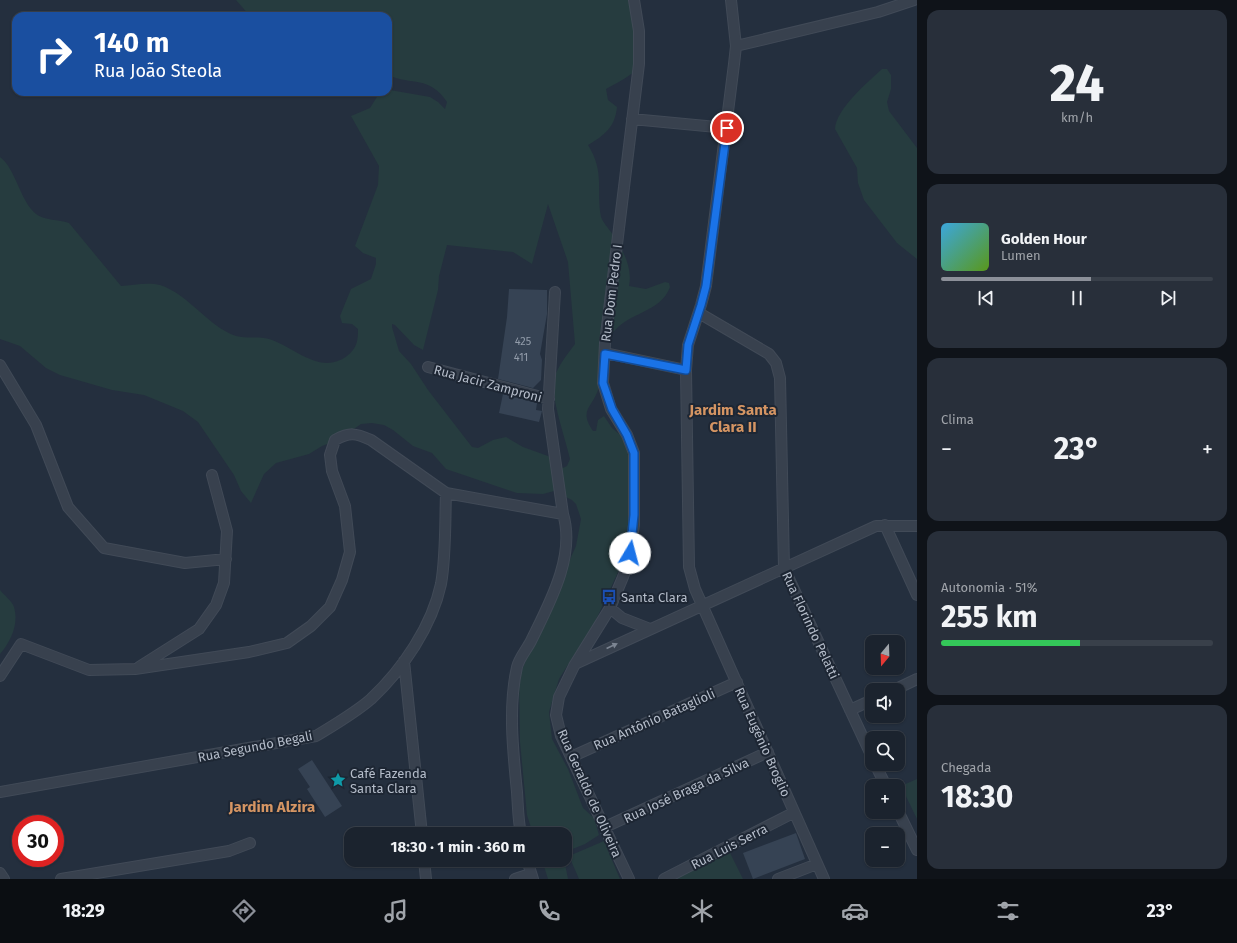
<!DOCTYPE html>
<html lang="pt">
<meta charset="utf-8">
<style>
body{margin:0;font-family:"Fira Sans",sans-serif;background:#282f3a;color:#f1f3f6;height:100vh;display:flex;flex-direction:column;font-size:15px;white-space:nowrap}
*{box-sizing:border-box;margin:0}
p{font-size:13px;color:#a0a4aa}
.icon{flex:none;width:22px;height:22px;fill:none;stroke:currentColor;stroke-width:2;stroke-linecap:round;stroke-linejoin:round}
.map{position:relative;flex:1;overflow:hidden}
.side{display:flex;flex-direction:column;gap:10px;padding:10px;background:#0f1319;width:320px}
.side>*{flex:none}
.hud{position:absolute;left:12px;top:12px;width:380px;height:84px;border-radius:12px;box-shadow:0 1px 3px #0004,0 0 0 1px #39404a;background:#1a4fa0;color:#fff;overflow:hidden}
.needle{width:26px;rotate:199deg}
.tools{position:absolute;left:865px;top:635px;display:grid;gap:8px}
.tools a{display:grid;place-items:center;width:40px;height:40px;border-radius:8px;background:#1b232e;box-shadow:0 1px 3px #0004,0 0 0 1px #39404a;font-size:20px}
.speed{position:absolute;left:12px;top:815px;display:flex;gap:8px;font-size:20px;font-weight:700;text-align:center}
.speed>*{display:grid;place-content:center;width:52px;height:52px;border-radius:50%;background:#1b232e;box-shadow:0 1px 3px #0004,0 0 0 1px #39404a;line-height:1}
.speed .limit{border:6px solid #d22;background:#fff;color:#111}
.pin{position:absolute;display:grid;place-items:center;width:34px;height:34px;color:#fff;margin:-17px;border:2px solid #fff;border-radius:50%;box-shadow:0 1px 4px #0007}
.me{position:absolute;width:44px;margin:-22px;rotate:8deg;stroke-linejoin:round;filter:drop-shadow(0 0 3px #0008)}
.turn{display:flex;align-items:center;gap:14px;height:84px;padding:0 16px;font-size:18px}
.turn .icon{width:52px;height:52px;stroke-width:2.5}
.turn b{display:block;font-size:28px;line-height:34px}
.big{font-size:30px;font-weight:700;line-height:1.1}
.side .card{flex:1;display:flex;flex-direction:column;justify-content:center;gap:6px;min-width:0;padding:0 14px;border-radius:12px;background:#282f3a}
.side .dial{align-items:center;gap:0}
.dial b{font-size:52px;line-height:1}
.song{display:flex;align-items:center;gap:12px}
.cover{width:48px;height:48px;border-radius:6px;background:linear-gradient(135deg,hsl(200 70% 55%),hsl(90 70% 35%))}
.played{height:4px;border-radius:2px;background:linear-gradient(90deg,#8c9099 55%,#39404a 55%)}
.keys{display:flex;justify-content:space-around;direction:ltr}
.heat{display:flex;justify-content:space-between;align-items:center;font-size:22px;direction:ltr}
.charge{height:6px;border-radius:3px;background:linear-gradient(90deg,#34c759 51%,#39404a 0)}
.trip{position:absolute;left:344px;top:827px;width:228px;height:40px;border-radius:12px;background:#1b232e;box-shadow:0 1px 3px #0004,0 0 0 1px #39404a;font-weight:700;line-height:40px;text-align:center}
.tab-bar{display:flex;height:64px;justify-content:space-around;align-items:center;background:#0b0e12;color:#a0a4aa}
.tab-bar .icon{width:28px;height:28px}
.tab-bar .on{color:#8c9099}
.tab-bar b{font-size:18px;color:#f1f3f6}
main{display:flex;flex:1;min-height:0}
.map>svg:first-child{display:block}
</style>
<main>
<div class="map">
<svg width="917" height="879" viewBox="0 0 917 879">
<rect width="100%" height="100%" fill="#242f3e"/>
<path fill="#263c3f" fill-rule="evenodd" d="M236,0h397c5,21 20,53 2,71 -8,7 -20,13 -29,18l2,11 9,7c-2,20 -12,28 -29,38 17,27 8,44 13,72 2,5 7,11 10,15 11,16 22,35 18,54l17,3 19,-7 4,1 1,4c-9,26 -43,25 -58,47 -11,16 -7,36 -13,53 -6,21 -21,22 -6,44h3l2,-11 6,-4 8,12 13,11 5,14v63l-2,25 -4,18 -29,63 -36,57 -10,33 3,27 16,30 15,39 11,10 5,17 -14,9 -15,6 -5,14 3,15h-20l-6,-19h23v-26h-32l-6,-19 -7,-73 -1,-64 14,-36 43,-96 5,-27 -5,-15 -4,-4 -18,-9 -11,3 -26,-1 -71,-24 -14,-16 -19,-7 -20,-16 -9,-5 -12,-2 -11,1 -23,16 -16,6 -13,8 -33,9 -12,11 -13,29 -10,-12 -7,-16 -36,-53 -15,-11 -39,-16 -32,-5 -52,-15 -14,-7 -26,-22 -20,-7v-182c16,12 20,44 36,57 9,7 22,5 33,9l52,63c12,-1 27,-4 39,-1 30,10 47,41 76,51 10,3 23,0 33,3 26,8 51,37 78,17 10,-8 11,-15 11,-27l-6,-5 -10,-1 -2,-7 11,-27 20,-10 5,-15v-6l-13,-5 -8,-7 23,-61 1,-19 -28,-50 19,-8 7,-11 13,-7 40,7 8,5 7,7 2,-7c-18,-27 -35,-16 -59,-27v-59h-138zM548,204l20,58 7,82c-8,11 -17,21 -21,35 -4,17 12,61 16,80l-3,7 -4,2 -15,-12 -25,-9 -17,-10 -13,3 -15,8 -6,-1 -44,-57 -17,-26 -12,-13 -7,-24v-3l3,1 19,20 9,5 15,-60 1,-14 8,-31 66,7 19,12z
M882,69h5l4,6v14l-4,13 2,9 28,37v111l-20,-16 -33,-43 -6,-17 -1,-15 -22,-39c1,-20 32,-46 47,-60z
M0,590c4,5 12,11 14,17 5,17 -3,34 -14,47z
M917,779v40l-16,-33z
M604,841l16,38h-41l-10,-23z
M730,853l13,26h-70z"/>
<path fill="#364354" d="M509,289l38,1v24l-7,40 2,6 -1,20 -8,8 -35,-9 9,-62z
M503,394l34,9 -1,7 6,1 -3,11 -40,-9z
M312,760l30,46 -17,11 -18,-28 3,-2 -12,-18z
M796,833l9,26 -52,20 -10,-26z"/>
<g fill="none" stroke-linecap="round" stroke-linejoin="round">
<defs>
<path id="street" d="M731,0l5,46 -2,18 -28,222 -5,19 -13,40 -2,25 3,197 6,22 129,290
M736,46l142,-34 36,-12
M632,119l95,9
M699,313l70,41 7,9 4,15 4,190 88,189
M605,353l81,17
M0,365l36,60 32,82 36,41 81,15 41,-4
M428,367l121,32
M885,525l32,70
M610,608l12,10 28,11
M404,661l18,173
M577,663l299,-137h41
M139,667l60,-38 17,-24 8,-22 3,-52 -15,-56
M0,676l21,-32 68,26 46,-1 114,-17 38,-9 24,-17 19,-19 12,-27 8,-28 -5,-46 -13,-35 -2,-16 5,-15c15,-8 20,-7 36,0l75,53 117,21
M894,690l23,-11
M850,710l22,-10
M571,757l166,-75
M875,764l11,22
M0,792l316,-56c18,-11 39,-23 55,-37 32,-30 61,-73 70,-115 5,-27 4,-64 5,-91
M898,811l19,39
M605,827l163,-75
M521,834c-3,-14 -3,-28 -4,-42 -4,-41 -9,-85 0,-125 2,-9 10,-18 14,-26 18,-37 45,-85 32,-127l-15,-105 7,-117
M424,860l2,19
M527,860l6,19
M0,873l4,6
M61,879l168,-28 21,-8
M515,879l15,-5
M629,879l-68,-143 -5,-21 3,-18 15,-31 36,-58 13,-31 6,-16 5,-36v-72l-7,-18 -16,-26 -8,-26 2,-40 34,-279v-33l-5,-31
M664,879l129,-66
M778,879l39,-15"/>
</defs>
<use href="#street" stroke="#414a57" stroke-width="12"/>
<use href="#street" stroke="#38414e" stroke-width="10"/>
</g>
<defs><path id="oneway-solid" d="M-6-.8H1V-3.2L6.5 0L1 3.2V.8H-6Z"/></defs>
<use fill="#7c8592" href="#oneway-solid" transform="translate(612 646) rotate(-25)"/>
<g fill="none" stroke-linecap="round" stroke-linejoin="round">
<defs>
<path id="route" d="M630,553l4,-38v-62l-7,-18 -15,-26 -9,-26 2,-29 81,16 2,-25 13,-40 5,-19 21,-158"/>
</defs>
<use href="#route" stroke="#114b97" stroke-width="10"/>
<use href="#route" stroke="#1a73e8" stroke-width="7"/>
</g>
<defs>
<symbol id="bus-bare" viewBox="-9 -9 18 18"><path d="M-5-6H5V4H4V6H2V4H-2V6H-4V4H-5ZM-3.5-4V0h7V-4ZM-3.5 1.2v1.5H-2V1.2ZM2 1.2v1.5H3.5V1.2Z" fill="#1a4fb4" stroke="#1d2633" stroke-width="2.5" paint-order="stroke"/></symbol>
<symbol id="sight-bare" viewBox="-9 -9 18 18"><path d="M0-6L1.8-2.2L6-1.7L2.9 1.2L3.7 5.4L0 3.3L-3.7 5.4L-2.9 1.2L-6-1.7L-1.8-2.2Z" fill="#0f9aa8" stroke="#1d2633" stroke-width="2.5" paint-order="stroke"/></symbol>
</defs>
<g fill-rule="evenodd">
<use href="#bus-bare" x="598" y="586" width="22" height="22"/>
<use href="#sight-bare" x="327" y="769" width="22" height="22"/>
</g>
<g text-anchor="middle" stroke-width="4" stroke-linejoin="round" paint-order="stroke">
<g font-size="11" fill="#929caa">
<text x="523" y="345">425</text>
<text x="521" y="361">411</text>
</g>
<g font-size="13" fill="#b4bcc9" stroke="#1d2633">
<text transform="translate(611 293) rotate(-83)" y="5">Rua Dom Pedro I</text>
<text transform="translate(488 383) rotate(15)" y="5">Rua Jacir Zamproni</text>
<text transform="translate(811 625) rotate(65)" y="5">Rua Florindo Pelatti</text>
<text transform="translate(654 719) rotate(-24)" y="5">Rua Antônio Bataglioli</text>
<text transform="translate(763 742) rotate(66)" y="5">Rua Eugênio Broglio</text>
<text transform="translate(255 746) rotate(-11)" y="5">Rua Segundo Begali</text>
<text transform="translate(686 790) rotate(-25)" y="5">Rua José Braga da Silva</text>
<text transform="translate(590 793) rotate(66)" y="5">Rua Geraldo de Oliveira</text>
<text transform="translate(729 846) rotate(-27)" y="5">Rua Luis Serra</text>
</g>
<g font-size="13" fill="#b4bcc9" stroke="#1d2633" text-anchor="start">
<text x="621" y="602">Santa Clara</text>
<text x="350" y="778">Café Fazenda<tspan x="350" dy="15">Santa Clara</tspan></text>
</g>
<g font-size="15" font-weight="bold" fill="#d59563" stroke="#1d2633">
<text x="733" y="415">Jardim Santa<tspan x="733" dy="17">Clara II</tspan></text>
<text x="272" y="812">Jardim Alzira</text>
</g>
</g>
</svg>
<div class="tools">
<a><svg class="needle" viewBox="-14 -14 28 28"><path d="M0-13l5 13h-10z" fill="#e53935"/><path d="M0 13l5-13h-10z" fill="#a0a4aa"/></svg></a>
<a><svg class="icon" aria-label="sound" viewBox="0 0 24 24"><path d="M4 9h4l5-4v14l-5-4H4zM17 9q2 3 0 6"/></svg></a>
<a><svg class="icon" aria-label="search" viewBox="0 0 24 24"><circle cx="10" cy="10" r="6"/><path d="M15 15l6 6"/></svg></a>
<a>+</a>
<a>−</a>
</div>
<div class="speed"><div class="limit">30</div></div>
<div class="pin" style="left:727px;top:128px;background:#d93025"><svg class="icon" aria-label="arrive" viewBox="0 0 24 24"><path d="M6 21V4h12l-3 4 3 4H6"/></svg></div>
<svg class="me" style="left:630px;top:553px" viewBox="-20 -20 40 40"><circle r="19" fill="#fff"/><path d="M0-13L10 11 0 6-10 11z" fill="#1a73e8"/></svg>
<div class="trip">18:30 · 1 min · 360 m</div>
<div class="hud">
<div class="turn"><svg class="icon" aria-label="right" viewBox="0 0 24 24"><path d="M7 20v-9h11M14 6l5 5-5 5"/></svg><div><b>140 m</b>Rua João Steola</div></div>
</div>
</div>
<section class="side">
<div class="card dial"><b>24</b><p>km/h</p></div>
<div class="card">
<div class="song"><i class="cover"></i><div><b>Golden Hour</b><p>Lumen</p></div></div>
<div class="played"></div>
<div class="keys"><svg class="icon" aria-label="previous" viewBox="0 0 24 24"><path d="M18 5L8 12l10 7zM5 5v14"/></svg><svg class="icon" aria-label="pause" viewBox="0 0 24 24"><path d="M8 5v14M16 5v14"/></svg><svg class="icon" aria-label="next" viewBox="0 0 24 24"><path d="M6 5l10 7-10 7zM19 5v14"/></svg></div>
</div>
<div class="card"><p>Clima</p>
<div class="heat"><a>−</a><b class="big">23°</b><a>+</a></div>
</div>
<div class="card"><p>Autonomia · 51%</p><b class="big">255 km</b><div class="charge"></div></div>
<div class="card"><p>Chegada</p><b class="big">18:30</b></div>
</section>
</main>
<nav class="tab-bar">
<b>18:29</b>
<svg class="icon on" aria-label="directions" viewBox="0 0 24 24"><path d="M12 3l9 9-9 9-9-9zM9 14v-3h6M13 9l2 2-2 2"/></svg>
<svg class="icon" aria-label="music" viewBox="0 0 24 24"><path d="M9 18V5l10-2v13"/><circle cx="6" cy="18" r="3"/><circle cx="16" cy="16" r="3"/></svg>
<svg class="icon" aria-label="phone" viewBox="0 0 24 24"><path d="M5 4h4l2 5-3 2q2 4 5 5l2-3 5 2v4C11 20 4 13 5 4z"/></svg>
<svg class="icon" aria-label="climate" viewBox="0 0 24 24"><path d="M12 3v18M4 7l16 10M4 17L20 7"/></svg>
<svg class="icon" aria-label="car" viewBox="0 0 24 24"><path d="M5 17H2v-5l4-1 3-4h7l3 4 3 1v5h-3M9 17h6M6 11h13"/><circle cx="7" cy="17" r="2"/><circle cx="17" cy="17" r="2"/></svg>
<svg class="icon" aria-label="filters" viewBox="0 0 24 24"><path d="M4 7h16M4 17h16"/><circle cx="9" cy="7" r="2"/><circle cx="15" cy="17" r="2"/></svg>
<b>23°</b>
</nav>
